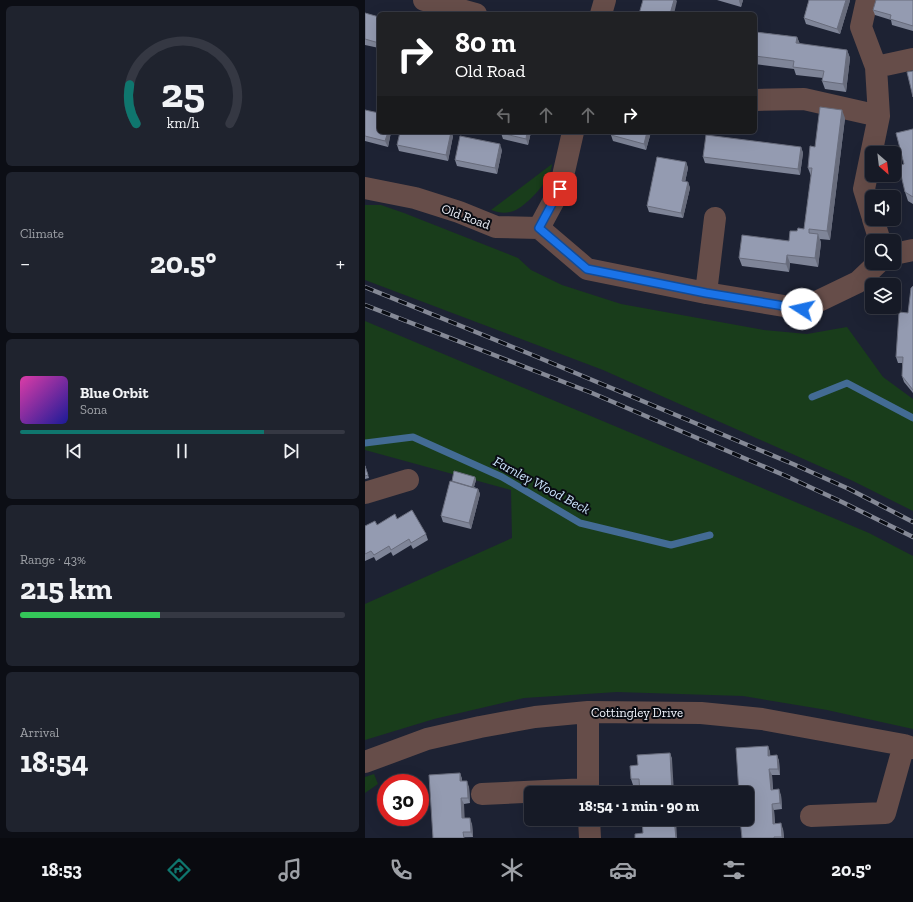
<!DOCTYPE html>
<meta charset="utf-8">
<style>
body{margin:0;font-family:"Zilla Slab",serif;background:#1f232e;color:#f1f3f6;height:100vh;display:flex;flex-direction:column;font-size:15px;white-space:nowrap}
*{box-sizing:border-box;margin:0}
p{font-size:13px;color:#9ea1a7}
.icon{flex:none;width:22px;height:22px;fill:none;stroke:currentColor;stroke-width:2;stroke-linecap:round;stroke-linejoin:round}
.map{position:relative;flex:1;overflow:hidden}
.details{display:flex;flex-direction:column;gap:6px;padding:6px;background:#0c0e15;width:365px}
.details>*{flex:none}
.top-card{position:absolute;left:12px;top:12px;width:380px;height:122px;border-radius:6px;box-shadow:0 4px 16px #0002,0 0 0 1px #353843;background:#202124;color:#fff;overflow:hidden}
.needle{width:26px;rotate:152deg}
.controls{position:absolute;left:500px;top:146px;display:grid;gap:8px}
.controls a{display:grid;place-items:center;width:36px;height:36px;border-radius:6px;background:#161a26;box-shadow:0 4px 16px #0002,0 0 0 1px #353843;font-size:20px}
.speed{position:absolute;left:12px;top:774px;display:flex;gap:8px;font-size:20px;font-weight:700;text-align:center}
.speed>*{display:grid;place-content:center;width:52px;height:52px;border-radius:50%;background:#161a26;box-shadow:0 4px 16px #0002,0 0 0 1px #353843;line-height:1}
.speed .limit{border:6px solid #d22;background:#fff;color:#111}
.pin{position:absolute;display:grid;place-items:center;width:34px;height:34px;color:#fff;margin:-17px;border-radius:8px;box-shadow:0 2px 6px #0006}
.me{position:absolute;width:44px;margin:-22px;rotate:280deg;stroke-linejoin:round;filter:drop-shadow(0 0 3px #0008)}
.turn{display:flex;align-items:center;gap:14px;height:84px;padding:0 12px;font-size:18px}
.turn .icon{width:52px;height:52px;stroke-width:2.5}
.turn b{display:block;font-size:28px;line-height:34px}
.lanes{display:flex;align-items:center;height:38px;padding:0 12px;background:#0003;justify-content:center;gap:20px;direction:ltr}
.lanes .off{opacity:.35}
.big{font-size:30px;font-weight:700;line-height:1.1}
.details .widget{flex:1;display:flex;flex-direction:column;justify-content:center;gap:6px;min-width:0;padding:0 14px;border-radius:6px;background:#1f232e}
.details .dial{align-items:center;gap:0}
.dial svg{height:104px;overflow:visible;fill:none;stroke:#353843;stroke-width:7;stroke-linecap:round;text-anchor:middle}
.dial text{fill:#f1f3f6;stroke:none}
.song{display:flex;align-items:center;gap:12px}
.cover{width:48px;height:48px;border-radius:6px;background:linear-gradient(135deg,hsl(320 70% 55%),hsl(240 70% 35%))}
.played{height:4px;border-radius:2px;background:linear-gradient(90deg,#0f766e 75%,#353843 75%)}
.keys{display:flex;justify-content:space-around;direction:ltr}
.heat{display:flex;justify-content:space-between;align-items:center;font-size:22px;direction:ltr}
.charge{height:6px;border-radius:3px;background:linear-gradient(90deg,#34c759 43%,#353843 0)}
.trip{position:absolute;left:159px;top:786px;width:230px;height:40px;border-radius:6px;background:#161a26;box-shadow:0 4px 16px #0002,0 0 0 1px #353843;font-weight:700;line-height:40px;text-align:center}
.tabs{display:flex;height:64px;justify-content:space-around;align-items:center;background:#090a0f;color:#9ea1a7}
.tabs .icon{width:28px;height:28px}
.tabs .active{color:#0f766e}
.tabs b{font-size:18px;color:#f1f3f6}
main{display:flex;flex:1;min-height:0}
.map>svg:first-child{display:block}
</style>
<main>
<section class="details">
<div class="widget dial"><svg viewBox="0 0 100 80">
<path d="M14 69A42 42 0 1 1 86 69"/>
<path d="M14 69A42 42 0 0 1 9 39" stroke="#0f766e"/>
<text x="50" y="56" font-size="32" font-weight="700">25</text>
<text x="50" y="72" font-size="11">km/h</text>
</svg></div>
<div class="widget"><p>Climate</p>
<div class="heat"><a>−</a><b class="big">20.5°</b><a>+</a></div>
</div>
<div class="widget">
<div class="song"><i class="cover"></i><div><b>Blue Orbit</b><p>Sona</p></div></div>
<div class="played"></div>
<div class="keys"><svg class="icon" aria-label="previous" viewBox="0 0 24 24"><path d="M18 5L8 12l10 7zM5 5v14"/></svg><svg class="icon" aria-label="pause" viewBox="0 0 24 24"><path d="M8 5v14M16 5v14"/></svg><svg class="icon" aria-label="next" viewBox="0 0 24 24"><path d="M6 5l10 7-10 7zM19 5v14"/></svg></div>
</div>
<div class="widget"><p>Range · 43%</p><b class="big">215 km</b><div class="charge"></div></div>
<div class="widget"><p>Arrival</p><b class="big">18:54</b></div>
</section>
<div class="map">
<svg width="548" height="838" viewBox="0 0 548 838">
<rect width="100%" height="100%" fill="#1d2233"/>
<path fill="#193d1b" d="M187,164c-1,16 -23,39 -36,46 -8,4 -17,3 -25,0z
M0,205h16l23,8 114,45 13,12 31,15 59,19 143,26 43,4 40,-7 36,50 30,22v112l-60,-30 -250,-111 -238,-90z
M0,321l504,212 44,23v173l-86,-19 -84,-14 -126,-4 -93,6 -90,21 -69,21v-136l147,-66 -1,-48 -146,-40z
M9,774l4,10 -13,9v-16z"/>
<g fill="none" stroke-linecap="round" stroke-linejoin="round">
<path stroke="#436b94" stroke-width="7" d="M447,397l35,-14 66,35
M0,443l48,-6 89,40 78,46 91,22 39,-10"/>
<path stroke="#664d49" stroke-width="22" d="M59,0l52,14
M502,0l-6,27 15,40 3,49 -15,73 8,26
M236,14l4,-14
M511,67l37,-8
M390,100l49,-1 75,17
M0,188l50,10 44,14 37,15 43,1
M508,219l7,22
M174,228l48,41 119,24 96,16 56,-27 20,-19
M174,228l21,-39 13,-57
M529,254l19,-4
M341,293l9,-75
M0,493l43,-13
M223,712v81
M0,762l62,-23 53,-12 55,-10 53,-5 113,1 61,6 142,26 9,3
M117,794l106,-5
M446,816l74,-3 19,-68
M224,819l1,19"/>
<defs>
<path id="rail" d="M0,287l165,67 263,110 56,25 64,33
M0,305l227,88 194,83 56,26 71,35"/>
</defs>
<use href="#rail" stroke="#858996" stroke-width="4.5"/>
<use href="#rail" stroke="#090c13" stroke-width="3" stroke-dasharray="9" stroke-linecap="butt"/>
</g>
<path fill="#7f8598" d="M352,0h26l-2,7z
M444,0h41l-10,34 -34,-10 -2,-6z
M548,0v31l-21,-6 -1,-5 -16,-5 -2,-5z
M0,13l14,4v31l-14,-3z
M390,32l42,5 3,7 47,6 3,8 -4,34 -21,-3 -3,-8 1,-3 -27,-3 -2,-6 -39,-5z
M0,110l14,22h12l-3,15 -23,-6z
M480,118l-15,122 -10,-1 1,4 -3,24 -28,-4 -1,9 -47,-6 -3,-8 50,-17 8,-10 7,-2 7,-53 -3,-8 7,-21z
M548,129v75l-5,-3 -3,-9 -1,-28z
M166,132l-3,13 -25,-6 -2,-6z
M286,132l-5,18 -33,-9 -2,-6z
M88,136l-5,25 -49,-10 -2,-6z
M436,147l2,6 -3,22 -95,-12 -2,-6z
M137,150l-5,24 -40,-8 -2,-6z
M321,162l2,6 -3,14h3l2,6 -7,30 -34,-6 -2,-6z
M548,286v107l-9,-11 -2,-6v-13h-4l-2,-6 12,-44z
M0,465l4,13 -4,1z
M110,477l1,3 -2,7 4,2 2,5 -9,35 -28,-7 -2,-6 11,-35z
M32,519l29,15 2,6 -15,9 -2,-4 -18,11 -2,-4 -15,9 -2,-4 -9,4v-35l12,-1z
M403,746l2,6v4l7,-1 2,6 1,14h-8l1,15 8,5 1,14 -8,1 1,13 8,6 1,9h-42z
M305,753l2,6 -33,26h-6l-2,-6 7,-14z
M95,773l2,6v2l7,6 1,16 -6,1v14l8,6 1,13 -40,1z"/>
<path fill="#686c7c" d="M309,0h2l1,1 -3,13h-4z
M374,0h4l-2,7 -2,-6z
M481,0h4v1l-10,33 -3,-5z
M432,37l3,8 -4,-2z
M482,50l3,8 -4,34 -3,-8z
M477,110l3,8 -15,122 -3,-9z
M23,132h3l-3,15 -3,-6z
M86,132h1l1,4 -5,25 -2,-6z
M162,132h4l-3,13 -2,-6z
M282,132h4l-5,18 -2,-6z
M135,144l2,6 -5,24 -2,-6z
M436,147l2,6 -3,22 -2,-6z
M321,162l2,6 -4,19 -2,-6z
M323,182l2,6 -7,30 -2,-5z
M453,234l3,9 -3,24 -3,-9z
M422,255l3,8 -1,9 -3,-8z
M110,477l1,3 -3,10 -1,-3z
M113,489l2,5 -9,35 -2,-6z
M403,746l2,6 1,10 -3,-6z
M305,753l2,6 2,34h-2z
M412,755l2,6 1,14 -2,-6z
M404,769l3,6 1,21 -2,-6z
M95,773l2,6v8l-2,-6z
M102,781l2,6 1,16 -2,-5z
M414,789l2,6 1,14 -2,-6z
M96,798l3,6 1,20 -3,-6z
M407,804l2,6 1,19 -2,-5z
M105,818l2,6 1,13 -2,-5z
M309,819h2l1,19h-1z
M416,823l2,6 1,9h-2v-1z"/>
<path fill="#949bb1" stroke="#686c7c" d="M278,0h31l-4,14h-31z
M444,0h37l-9,29 -33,-11z
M511,0h37v26l-23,-7 1,-4 -18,-5z
M0,13l14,4v26l-14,-4z
M390,32l42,5 -1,6 51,7 -4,34 -21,-3 2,-10 -31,-4 1,-6 -39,-5z
M548,71v26l-6,-25z
M455,107l22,3 -15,121 -18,-2v4l9,1 -3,24 -28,-3 -1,9 -47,-6 3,-23 47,6 1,-10h7l1,-3 6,1 8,-61h-4l2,-22 5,1z
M0,110l14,3v19h9l-3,9 -20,-5z
M548,129v68l-8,-5 -6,-26 5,-2 -8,-31z
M35,132h51l-5,23 -49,-10z
M136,132h26l-1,7 -25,-6z
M246,132h36l-3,12 -33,-9z
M341,135l95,12 -3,22 -95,-12z
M95,136l40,8 -5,24 -40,-8z
M292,157l29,5 -4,19 6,1 -7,31 -34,-7z
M548,286v104l-11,-14 1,-19h-7l3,-45 9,1 3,-25z
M0,466l3,9 -3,1z
M89,471l21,6 -3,10 -20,-6z
M85,481l28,8 -9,34 -28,-7z
M47,510l14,24 -15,9 -2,-4 -18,11 -2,-4 -15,9 -3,-4 -6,3v-28l10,-5 2,4 18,-11 2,5z
M403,746v10l9,-1 1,14h-9l2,21 8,-1 1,14 -8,1 1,20 8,-1 1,14h-8v1h-32l-2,-19h7v-26h-8l-3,-45z
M305,753l2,40h-32l-1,-14h-8l-1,-13 8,-1 -1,-10z
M95,773v8h7l1,17h-7l1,20h8l1,14h-8l1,6h-31l-4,-63z
M277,819h32l2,19h-41v-4l8,-1z"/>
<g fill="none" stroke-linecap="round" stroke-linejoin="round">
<defs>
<path id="route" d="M195,189l-21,39 48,41 119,24 96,16"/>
</defs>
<use href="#route" stroke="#114b97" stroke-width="10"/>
<use href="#route" stroke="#1a73e8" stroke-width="7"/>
</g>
<g text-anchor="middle" stroke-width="4" stroke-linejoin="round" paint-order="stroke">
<g font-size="13" fill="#f1f4fd" stroke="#090c13">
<text transform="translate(101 216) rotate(20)" y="5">Old Road</text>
<text x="272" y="717">Cottingley Drive</text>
</g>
<g font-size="14" font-style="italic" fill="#cae2fb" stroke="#090c13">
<text transform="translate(177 485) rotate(28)" y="5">Farnley Wood Beck</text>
</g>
</g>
</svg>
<div class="controls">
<a><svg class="needle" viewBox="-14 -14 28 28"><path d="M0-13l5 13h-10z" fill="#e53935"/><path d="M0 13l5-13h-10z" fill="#9ea1a7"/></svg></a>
<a><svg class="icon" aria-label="sound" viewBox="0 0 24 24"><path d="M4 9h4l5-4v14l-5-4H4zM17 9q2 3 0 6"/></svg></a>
<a><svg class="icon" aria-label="search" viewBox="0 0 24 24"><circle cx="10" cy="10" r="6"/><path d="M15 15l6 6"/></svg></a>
<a><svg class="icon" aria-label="layers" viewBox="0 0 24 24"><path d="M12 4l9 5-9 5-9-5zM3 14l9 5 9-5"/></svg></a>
</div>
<div class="speed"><div class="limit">30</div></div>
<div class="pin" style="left:195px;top:189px;background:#d93025"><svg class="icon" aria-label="arrive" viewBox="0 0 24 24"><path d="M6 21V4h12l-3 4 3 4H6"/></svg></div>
<svg class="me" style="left:437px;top:309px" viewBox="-20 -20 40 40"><circle r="19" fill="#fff"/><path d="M0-13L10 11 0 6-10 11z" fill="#1a73e8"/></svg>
<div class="trip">18:54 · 1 min · 90 m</div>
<div class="top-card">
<div class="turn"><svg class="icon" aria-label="right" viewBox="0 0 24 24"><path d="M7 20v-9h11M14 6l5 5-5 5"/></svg><div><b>80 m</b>Old Road</div></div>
<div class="lanes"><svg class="icon off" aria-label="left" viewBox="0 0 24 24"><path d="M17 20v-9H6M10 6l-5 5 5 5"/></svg><svg class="icon off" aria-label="ahead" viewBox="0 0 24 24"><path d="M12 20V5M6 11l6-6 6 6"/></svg><svg class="icon off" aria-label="ahead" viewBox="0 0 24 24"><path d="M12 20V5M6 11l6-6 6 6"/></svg><svg class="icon" aria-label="right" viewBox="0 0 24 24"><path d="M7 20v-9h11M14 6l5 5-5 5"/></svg></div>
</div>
</div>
</main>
<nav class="tabs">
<b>18:53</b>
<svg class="icon active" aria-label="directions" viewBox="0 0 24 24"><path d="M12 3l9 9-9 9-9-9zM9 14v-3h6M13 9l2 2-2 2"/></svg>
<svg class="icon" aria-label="music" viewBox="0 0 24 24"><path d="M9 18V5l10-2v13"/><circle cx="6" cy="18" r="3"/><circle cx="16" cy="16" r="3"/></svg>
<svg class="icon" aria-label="phone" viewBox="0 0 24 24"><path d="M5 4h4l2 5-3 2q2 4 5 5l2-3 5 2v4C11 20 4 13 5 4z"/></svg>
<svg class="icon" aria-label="climate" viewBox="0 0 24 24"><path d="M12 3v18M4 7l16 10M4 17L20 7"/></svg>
<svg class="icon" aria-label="car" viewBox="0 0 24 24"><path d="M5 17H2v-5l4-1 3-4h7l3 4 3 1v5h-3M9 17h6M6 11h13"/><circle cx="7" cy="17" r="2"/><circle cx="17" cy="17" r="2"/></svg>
<svg class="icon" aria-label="filters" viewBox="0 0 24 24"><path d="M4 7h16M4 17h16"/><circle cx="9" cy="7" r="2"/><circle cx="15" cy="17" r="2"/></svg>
<b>20.5°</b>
</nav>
